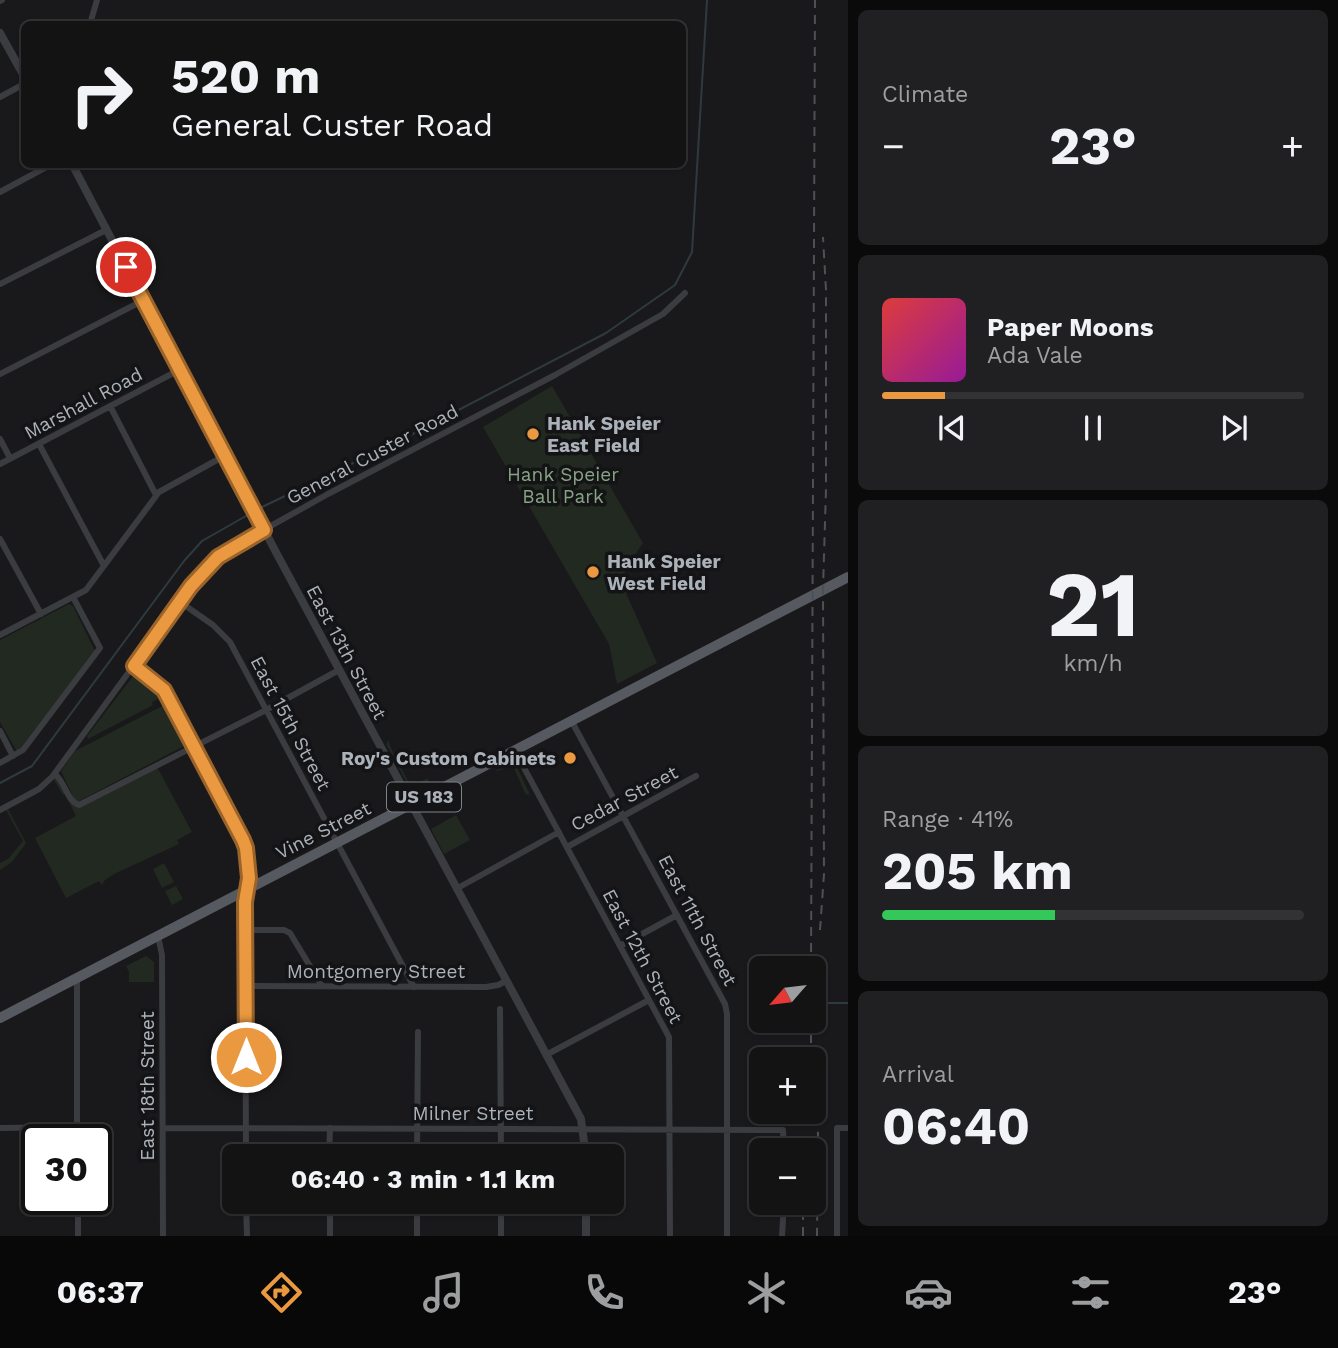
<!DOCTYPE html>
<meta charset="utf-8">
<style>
body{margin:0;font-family:"Work Sans",sans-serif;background:#202022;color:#f1f3f6;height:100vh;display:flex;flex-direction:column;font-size:26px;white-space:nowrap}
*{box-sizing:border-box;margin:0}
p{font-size:23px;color:#9d9ea0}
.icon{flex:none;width:38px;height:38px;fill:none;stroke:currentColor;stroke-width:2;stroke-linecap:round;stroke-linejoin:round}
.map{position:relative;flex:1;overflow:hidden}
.panel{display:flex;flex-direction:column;gap:10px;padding:10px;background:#0a0a0b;width:490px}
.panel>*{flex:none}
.banner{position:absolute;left:21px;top:21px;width:665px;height:147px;border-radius:10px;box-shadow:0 2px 5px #0004,0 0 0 2px #323234;background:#131314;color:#f1f3f6;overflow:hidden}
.needle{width:46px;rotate:242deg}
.tools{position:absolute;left:749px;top:956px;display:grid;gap:14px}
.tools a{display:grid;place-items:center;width:77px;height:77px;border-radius:10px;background:#131314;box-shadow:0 2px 5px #0004,0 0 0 2px #323234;font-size:35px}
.speed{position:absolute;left:21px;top:1124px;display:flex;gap:14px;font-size:35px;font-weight:700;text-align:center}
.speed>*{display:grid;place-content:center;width:91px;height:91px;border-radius:50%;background:#131314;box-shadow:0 2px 5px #0004,0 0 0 2px #323234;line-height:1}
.speed .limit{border:4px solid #111;border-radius:10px;background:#fff;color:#111}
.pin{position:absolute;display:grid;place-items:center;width:60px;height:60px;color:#fff;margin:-30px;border:4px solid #fff;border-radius:50%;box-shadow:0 2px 7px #0007}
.me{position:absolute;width:77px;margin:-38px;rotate:0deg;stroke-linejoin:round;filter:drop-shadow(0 0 5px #0008)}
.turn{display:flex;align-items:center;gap:24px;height:147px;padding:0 35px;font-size:32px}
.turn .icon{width:91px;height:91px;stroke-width:2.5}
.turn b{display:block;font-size:49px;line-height:60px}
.big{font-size:52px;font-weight:700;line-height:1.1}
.panel .tile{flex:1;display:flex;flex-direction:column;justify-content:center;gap:10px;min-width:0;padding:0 24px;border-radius:10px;background:#202022}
.panel .dial{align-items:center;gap:0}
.dial b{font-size:91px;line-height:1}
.song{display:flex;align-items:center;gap:21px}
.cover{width:84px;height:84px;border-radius:10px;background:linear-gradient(135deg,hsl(0 70% 55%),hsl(300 70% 35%))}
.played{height:7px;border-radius:4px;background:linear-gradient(90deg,#eb9940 15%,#323234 15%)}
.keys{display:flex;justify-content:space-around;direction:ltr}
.heat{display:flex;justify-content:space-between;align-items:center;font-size:38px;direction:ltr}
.charge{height:10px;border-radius:5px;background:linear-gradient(90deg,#34c759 41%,#323234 0)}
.trip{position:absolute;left:222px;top:1144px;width:402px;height:70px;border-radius:10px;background:#131314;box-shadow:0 2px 5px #0004,0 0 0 2px #323234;font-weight:700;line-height:70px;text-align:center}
.menu{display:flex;height:112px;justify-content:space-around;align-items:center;background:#080808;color:#9d9ea0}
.menu .icon{width:49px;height:49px}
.menu .on{color:#eb9940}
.menu b{font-size:32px;color:#f1f3f6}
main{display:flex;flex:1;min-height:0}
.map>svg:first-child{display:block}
</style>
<main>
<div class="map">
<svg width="848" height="1236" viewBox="0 0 848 1236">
<rect width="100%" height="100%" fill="#19191b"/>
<path fill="#212921" d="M552,386l91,157 -18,26 1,24 31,70 -40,21 -8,-40 -126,-217z
M69,604l4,2 22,45 -76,99h-3l-16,-28v-82z
M134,675l18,12 8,11 -8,4 1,3 -65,34 -1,-3z
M164,705l20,41 -107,56 -2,-1 -14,-30 14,-20z
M389,740l1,6 19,37 6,2 13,-7 1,4 -15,8 -5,-3 -23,-43z
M511,762l5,3 15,32 -2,-3 -3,1 -13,-29 -19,6z
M156,765l36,67 -15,8 2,4 -65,30 -9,6 -3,5 -3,-4 -33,17 -31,-60 41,-22 -11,-22 -2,1 -11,-18 3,-3 19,30z
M8,809l18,34 -14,19 -12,8v-7l8,-4 15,-18 -17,-31z
M456,815l14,25 -26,14 -13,-25z
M164,863l10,19 -12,6 -9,-19z
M176,886l7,13 -11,6 -7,-14z
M146,956l8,6v20h-25v-10l-3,-6z"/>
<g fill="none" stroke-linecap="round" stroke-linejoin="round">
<path stroke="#2f3a3f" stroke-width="2" d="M258,509l145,-70 203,-106 69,-48 17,-33 15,-252
M0,783l32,-17 152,-205 18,-20 51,-29
M814,1003h34"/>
<path stroke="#3a3c40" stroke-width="6" d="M0,1l2,-1
M90,24l7,-24
M0,97l24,-13
M0,192l52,-28
M0,284l106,-54
M0,374l144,-74
M110,406l46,89
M0,439l10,19
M39,444l65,122
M0,464l181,-95
M0,539l41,75
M180,602l33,23 17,17 184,345
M0,635l86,-45 73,-98 67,-37
M134,666l30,24 79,150 4,13 2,25 -4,24 1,255
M572,722l153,282 2,10v222
M0,731l13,25
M515,751l154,286 1,199
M0,763l23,-13 77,-102 -27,-51
M55,774c10,8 12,27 24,31l187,-95 73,-40
M0,810l39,-21 13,-12 140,-191 26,-29 24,-15 86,-48 227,-119 108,-61 22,-21
M567,847l129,-71
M456,889l103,-57
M245,930h39l6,3 32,53
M158,936l4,19 1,281
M620,946l57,-31
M77,978v161
M245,986l241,1 12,-2 8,-4
M500,1009l1,148
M546,1055l103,-55
M0,1128l77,-1
M163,1128l620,2 1,20
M329,1157l1,-29
M417,1157l1,-125
M78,1199v37
M246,1202l1,34
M330,1202v34
M417,1202v34
M501,1236v-34
M782,1236l2,-34
M837,1236v-108h11"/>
<path stroke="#3a3c40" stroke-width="8" d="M0,33l24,43
M72,164l206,392 303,563 5,38
M586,1236v-34"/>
<path stroke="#56595f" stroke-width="10" d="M0,1018l848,-441"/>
<path stroke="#4d5055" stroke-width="2" stroke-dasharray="9 7" stroke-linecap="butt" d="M820,930l4,-56 -1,-285 3,-100v-199l-3,-53
M811,968l4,-968
M811,1059v-39
M814,1084l4,46 -1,106
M803,1236v-34"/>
</g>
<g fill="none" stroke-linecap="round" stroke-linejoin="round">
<defs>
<path id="route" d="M126,267l138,263 -46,27 -27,29 -57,80 30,24 79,150 3,8 3,30 -4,24 1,155"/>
</defs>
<use href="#route" stroke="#99632a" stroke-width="18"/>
<use href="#route" stroke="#eb9940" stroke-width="12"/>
</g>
<g fill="#eb9940" stroke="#141416" stroke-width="2.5">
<circle cx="533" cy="434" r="7"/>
<circle cx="593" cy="572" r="7"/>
<circle cx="570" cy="758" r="7"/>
</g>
<g text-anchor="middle" stroke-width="7" stroke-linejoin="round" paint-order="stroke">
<rect fill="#141416" stroke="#7e8389" stroke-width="2" x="387" y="782.5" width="74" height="29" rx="5"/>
<g font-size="18" font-weight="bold" fill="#acb2ba">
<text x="424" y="803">US 183</text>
</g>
<g font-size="19" fill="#acb2ba" stroke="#141416">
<text transform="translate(83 403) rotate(-28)" y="7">Marshall Road</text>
<text transform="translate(372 454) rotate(-28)" y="7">General Custer Road</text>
<text transform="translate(347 652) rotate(62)" y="7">East 13th Street</text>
<text transform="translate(291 723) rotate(62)" y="7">East 15th Street</text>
<text transform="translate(624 798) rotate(-28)" y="7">Cedar Street</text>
<text transform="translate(323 830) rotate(-27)" y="7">Vine Street</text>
<text transform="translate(698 920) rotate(62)" y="7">East 11th Street</text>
<text transform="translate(643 956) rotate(62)" y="7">East 12th Street</text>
<text x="376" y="978">Montgomery Street</text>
<text transform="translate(147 1086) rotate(-90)" y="7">East 18th Street</text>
<text x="473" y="1120">Milner Street</text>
</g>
<g font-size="19" font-weight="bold" fill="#acb2ba" stroke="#141416" text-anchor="start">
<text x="547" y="430">Hank Speier<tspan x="547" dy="22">East Field</tspan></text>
<text x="607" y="568">Hank Speier<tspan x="607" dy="22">West Field</tspan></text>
<text x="556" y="765" text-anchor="end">Roy's Custom Cabinets</text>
</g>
<g font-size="19" fill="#86a484" stroke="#141416">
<text x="563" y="481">Hank Speier<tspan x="563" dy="22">Ball Park</tspan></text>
</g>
</g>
</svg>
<div class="tools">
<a><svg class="needle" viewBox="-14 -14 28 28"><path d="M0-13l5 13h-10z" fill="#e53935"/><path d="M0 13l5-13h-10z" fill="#9d9ea0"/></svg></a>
<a>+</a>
<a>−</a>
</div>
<div class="speed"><div class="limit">30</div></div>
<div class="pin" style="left:126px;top:267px;background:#d93025"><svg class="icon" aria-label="arrive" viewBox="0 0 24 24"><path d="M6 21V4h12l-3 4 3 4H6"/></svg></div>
<svg class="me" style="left:246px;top:1057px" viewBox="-20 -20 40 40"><circle r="17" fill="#eb9940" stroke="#fff" stroke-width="3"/><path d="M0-11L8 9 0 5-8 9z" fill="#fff"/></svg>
<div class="trip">06:40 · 3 min · 1.1 km</div>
<div class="banner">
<div class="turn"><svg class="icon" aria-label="right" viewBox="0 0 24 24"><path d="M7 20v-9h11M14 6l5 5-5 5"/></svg><div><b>520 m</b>General Custer Road</div></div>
</div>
</div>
<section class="panel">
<div class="tile"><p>Climate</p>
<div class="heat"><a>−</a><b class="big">23°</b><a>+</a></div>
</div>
<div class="tile">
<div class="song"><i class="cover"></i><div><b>Paper Moons</b><p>Ada Vale</p></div></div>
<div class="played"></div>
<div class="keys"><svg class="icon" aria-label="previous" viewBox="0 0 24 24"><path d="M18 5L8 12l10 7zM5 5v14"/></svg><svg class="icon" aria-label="pause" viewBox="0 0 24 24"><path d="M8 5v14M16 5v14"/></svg><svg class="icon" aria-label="next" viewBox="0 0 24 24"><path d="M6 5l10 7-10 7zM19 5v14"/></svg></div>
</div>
<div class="tile dial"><b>21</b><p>km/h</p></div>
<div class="tile"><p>Range · 41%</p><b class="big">205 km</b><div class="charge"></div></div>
<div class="tile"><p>Arrival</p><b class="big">06:40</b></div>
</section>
</main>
<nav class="menu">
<b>06:37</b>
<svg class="icon on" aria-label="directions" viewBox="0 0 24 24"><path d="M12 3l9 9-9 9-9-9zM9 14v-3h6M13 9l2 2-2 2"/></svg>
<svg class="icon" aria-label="music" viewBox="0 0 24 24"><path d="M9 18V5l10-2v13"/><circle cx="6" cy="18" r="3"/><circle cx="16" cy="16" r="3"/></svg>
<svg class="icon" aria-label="phone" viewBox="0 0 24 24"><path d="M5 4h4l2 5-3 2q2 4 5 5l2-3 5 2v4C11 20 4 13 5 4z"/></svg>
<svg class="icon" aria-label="climate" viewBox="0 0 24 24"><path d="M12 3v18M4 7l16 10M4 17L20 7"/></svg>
<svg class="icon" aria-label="car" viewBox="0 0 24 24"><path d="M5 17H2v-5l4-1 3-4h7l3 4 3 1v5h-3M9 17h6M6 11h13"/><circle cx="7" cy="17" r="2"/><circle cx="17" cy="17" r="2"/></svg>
<svg class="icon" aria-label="filters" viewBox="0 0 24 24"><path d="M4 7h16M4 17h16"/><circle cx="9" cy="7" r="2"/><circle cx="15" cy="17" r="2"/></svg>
<b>23°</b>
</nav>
